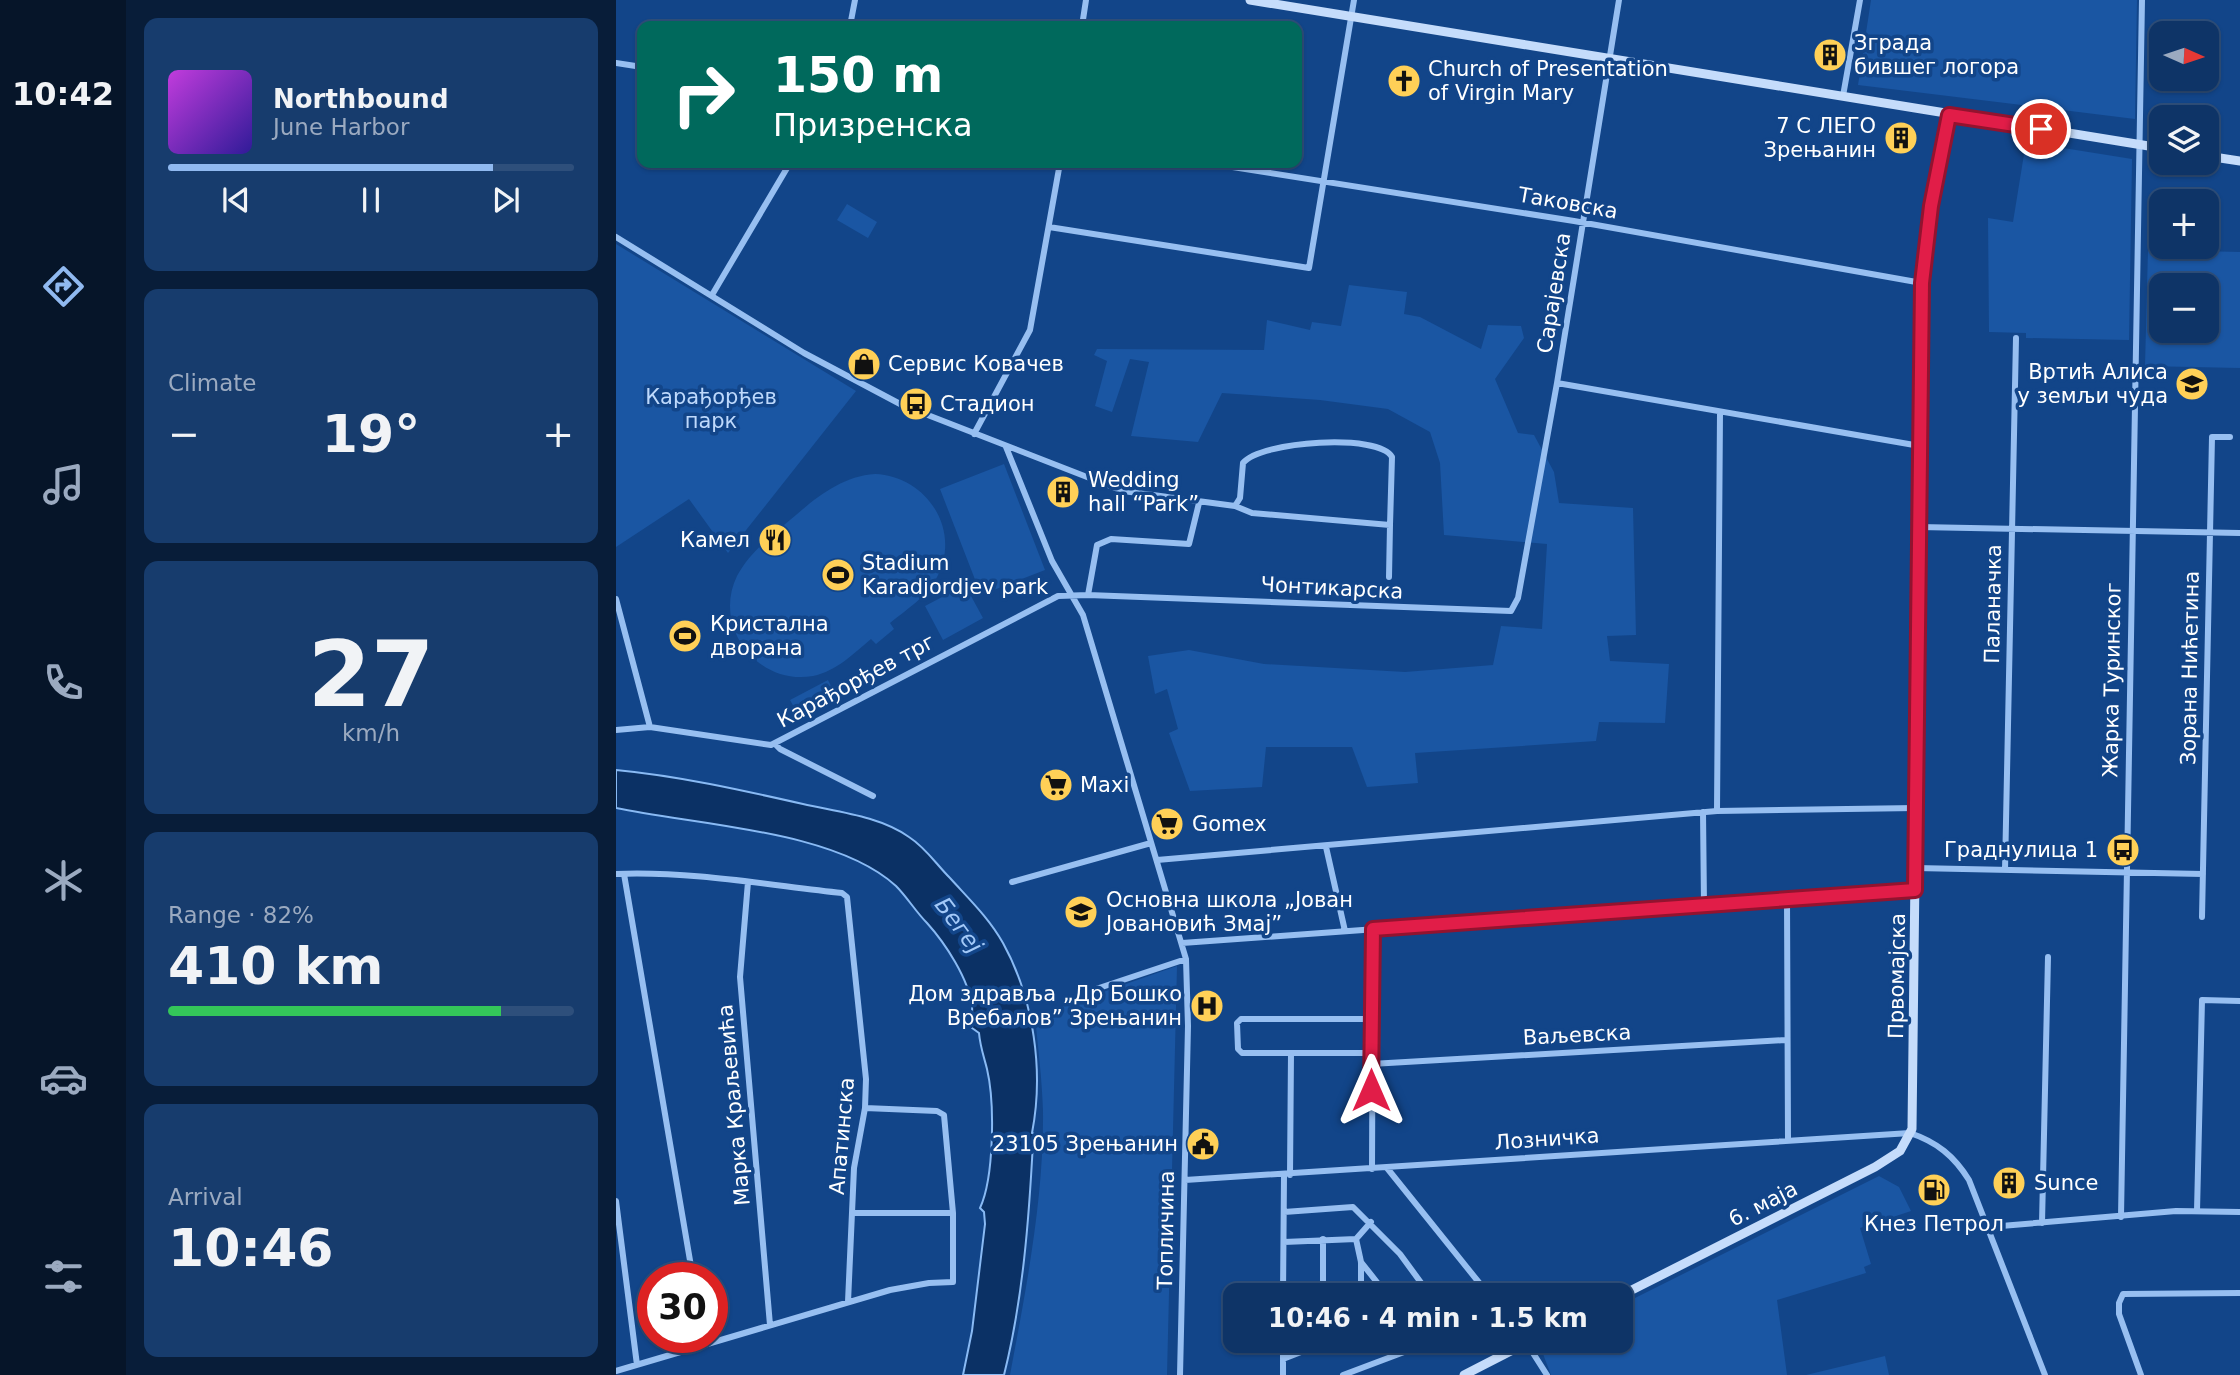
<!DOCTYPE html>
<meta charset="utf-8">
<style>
body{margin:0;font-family:"DejaVu Sans",sans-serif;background:#173c6d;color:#f1f3f6;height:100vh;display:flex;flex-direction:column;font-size:26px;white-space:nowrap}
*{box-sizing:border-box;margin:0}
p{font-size:23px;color:#9baac0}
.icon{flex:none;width:38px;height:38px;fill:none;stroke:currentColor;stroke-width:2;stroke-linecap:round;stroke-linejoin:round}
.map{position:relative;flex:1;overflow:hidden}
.side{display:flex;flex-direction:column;gap:18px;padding:18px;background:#081d39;width:490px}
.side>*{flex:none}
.guide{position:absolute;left:21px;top:21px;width:665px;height:147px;border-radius:14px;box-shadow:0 2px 5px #0004,0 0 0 2px #2e4f7b;background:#00695c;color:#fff;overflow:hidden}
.needle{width:46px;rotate:93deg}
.controls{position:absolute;left:1533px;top:21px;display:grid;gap:14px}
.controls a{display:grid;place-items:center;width:70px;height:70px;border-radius:14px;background:#0e3467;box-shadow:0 2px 5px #0004,0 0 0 2px #2e4f7b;font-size:35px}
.speed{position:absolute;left:21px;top:1262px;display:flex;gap:14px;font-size:35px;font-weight:700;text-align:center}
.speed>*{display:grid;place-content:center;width:91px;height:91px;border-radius:50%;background:#0e3467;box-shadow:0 2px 5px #0004,0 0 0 2px #2e4f7b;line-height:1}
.speed .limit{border:10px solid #d22;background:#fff;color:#111}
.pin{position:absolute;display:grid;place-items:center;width:60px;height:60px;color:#fff;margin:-30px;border:4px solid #fff;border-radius:50%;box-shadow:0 2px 7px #0007}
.me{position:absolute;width:77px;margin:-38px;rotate:0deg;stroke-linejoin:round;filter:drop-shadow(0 0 5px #0008)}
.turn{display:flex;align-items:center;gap:24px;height:147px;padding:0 21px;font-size:32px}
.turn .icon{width:91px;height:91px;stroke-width:2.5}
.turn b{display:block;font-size:49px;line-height:60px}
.big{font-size:52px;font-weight:600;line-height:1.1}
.side .tile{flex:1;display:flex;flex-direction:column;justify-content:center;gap:10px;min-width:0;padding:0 24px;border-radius:14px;background:#173c6d}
.side .dial{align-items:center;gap:0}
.dial b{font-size:91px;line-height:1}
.song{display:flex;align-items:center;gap:21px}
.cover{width:84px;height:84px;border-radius:10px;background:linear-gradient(135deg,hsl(290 70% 55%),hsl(250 70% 35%))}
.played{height:7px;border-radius:4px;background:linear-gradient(90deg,#90b9f0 80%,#2e4f7b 80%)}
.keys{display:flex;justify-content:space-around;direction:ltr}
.heat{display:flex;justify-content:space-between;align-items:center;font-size:38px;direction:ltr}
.charge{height:10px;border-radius:5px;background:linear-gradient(90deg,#34c759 82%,#2e4f7b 0)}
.trip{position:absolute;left:607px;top:1283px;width:410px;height:70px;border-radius:14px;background:#0e3467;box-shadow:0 2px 5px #0004,0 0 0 2px #2e4f7b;font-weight:600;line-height:70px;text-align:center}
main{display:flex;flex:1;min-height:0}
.dock{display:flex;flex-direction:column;width:126px;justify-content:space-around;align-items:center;background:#061529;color:#9baac0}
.dock .icon{width:49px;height:49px}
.dock .on{color:#90b9f0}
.dock b{font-size:32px;color:#f1f3f6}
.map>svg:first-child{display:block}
</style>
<main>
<nav class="dock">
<b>10:42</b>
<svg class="icon on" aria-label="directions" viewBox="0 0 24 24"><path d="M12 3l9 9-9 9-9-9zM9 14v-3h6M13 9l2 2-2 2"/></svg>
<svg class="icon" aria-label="music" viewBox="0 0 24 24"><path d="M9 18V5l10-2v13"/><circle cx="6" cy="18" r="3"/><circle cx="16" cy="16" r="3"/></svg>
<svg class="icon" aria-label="phone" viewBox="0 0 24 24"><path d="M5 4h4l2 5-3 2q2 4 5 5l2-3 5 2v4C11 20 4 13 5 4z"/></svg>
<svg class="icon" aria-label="climate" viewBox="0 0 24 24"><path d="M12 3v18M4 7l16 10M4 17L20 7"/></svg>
<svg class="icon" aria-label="car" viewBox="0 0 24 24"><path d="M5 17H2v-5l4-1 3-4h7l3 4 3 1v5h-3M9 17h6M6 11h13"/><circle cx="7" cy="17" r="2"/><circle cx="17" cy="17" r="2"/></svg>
<svg class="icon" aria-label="filters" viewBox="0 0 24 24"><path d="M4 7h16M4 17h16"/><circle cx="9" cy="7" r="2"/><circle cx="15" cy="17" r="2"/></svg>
</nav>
<section class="side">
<div class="tile">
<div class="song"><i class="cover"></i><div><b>Northbound</b><p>June Harbor</p></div></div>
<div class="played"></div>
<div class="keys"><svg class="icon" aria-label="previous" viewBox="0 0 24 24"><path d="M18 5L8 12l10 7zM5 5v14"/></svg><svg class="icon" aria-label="pause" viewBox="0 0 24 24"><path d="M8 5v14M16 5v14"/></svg><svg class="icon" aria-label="next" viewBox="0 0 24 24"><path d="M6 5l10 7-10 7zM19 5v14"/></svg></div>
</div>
<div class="tile"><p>Climate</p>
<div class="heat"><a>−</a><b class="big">19°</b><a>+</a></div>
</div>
<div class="tile dial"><b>27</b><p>km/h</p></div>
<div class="tile"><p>Range · 82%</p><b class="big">410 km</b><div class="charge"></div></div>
<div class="tile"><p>Arrival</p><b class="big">10:46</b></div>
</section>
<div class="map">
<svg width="1624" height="1375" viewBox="0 0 1624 1375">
<rect width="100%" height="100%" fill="#124589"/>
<path fill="#1a56a3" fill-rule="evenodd" d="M1255,0h266l-2,119 -277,-34z
M1410,142l106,17 -3,181 -103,-2v-5l-37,-1 -1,-114 25,4z
M231,204l30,18 -9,16 -31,-18z
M1533,211h12v36h39v4l40,1v116l-95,-2zM1545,285h46v46h-46z
M0,244l240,147 -128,162 -39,-54 -73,48z
M733,285l58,7 -3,22 16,3 61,32 7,-24 33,1 3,12 -29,41 23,54 16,2 20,37 5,31 74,5 3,127 -29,1 3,25 59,3 -4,59 -66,-1 -3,19 -181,12 3,30 -51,4 -15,-40h-86l-4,40 -72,4 -21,-58 9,-4 -11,-40 -12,5 -7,-38 41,-6 75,14 141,8 88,-7 8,-39 41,3 5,-85 -103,-9 -4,-72 -10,-31 -42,-23 -68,-9 -98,-7 -24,49 -67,-6 18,-74 -19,-3 -18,53 -17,-6 12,-45 -13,-6 3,-6 167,1 3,-30 43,10 2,-8 29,4z
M388,464l41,106 -64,25 -41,-106z
M259,474c52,2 88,57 61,105 -10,18 -30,31 -46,44l4,6 -18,15 -5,-5c-17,14 -34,32 -58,37 -55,10 -101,-49 -76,-100 13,-25 38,-43 59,-61 23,-20 48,-39 79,-41z
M349,585l18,33 -40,22 -18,-34z
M212,680l10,20 -37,20 -11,-20z
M561,966l-10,409h-157c16,-86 34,-176 33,-264 -1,-32 -5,-64 -8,-95z
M1263,1176l20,11 12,24 -51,17 11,36 -7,3 2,6 -89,27 10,75h-236l-11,-29 10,-5 70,-1 1,-35z
M1269,1356l4,19h-83z"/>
<path fill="#0b3165" stroke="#89baf4" stroke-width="2" d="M0,770c63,6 125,20 187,34 35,8 76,12 106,33 17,11 27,27 41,41 19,21 39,40 53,65 31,56 41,129 29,190l7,3 -6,6c-4,77 -10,157 -29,233h-41l9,-44 13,-107 -1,-12 -4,-4c14,-30 15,-105 7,-139 -3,-12 -7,-23 -8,-36l-7,-5c-2,-8 1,-14 0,-21 -3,-28 -27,-64 -45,-84 -11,-11 -20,-26 -31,-37 -61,-56 -200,-61 -280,-78z"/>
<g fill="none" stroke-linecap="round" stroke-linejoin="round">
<path stroke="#97bff1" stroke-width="6" d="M234,26l5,-26
M466,26l4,-26
M0,63l26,4
M1227,96l17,-96
M591,163l367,58 348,62
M433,227l260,41 45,-268
M0,237l188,116 98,52 221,86 112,15 17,7 138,12 2,-68c-13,-24 -131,-16 -149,6l-3,35 -5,8
M96,295l78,-132
M941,383l363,63
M358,434l56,-104 30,-167
M390,447l46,114 31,54 103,344 2,67 -8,349
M1303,527l321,6
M773,577l1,-52
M472,595l9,-50 14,-6 78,5 10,-41
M0,599l34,128
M0,730l34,-3 121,18 287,-149 30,-1 423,16 7,-13 39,-215 62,-383
M159,744l5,5 93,47
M1101,811l3,-398
M1087,812l1,93
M710,847l19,84
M541,860l560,-49 199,-3
M1300,868l287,6
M1389,870l11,-532
M0,874c75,-3 152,11 226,19l5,4 19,182 -1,29 -11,60 -6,134
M8,874l69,404
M132,882l-8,95 30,348
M396,882l139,-39
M1171,899l1,241
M1586,917l10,-480h18
M566,943l733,-53
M468,993l102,-34
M755,1053h-129l-4,-4 -1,-26 4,-4h131
M755,1064l414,-24
M771,1168l102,127
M756,1169l1,-240
M674,1175l1,-122
M569,1180l725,-47c27,9 44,23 59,47l76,195
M0,1201l21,164
M1581,1211l5,-211 38,1
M668,1212l69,-5 47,47 30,41
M236,1213h101
M1505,1217l21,-1217
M1426,1223l6,-266
M1373,1227l187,-16 64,1
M740,1239l15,-17
M668,1242l72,-3 5,23v33
M745,1262l26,33
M667,1295l1,-119
M707,1295v-56
M667,1340v35
M910,1342l21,33
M667,1359l49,-19
M0,1371l274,-81 39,-7 24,-1v-69l-9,-98 -7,-4 -72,-3
M727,1375l93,-35
M1525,1375l-22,-61v-11l4,-9 117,-1"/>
<path stroke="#c5dcfb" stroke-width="9" d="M634,0l911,148
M1591,156l33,5
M1004,1296l255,-129 25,-16 12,-22 10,-846 9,-77 18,-91
M848,1375l68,-35"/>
</g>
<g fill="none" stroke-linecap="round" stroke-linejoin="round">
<defs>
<path id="route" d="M755,1090l2,-161 542,-39 7,-607 9,-77 18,-91 92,14"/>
</defs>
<use href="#route" stroke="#92132f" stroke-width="18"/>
<use href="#route" stroke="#e11d48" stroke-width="12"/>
</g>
<defs>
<symbol id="building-disc" viewBox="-11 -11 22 22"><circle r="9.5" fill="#ffd057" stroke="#124589"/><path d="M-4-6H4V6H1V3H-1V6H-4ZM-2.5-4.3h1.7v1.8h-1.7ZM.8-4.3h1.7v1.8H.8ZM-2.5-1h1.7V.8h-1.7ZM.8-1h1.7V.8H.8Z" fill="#111"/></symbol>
<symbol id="church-disc" viewBox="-11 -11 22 22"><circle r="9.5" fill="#ffd057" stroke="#124589"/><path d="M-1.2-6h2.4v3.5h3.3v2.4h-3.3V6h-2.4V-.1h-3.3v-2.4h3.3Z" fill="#111"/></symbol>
<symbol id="shop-disc" viewBox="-11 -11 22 22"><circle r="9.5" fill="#ffd057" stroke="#124589"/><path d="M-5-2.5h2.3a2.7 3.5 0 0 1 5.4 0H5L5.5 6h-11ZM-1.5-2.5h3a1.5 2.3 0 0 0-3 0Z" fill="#111"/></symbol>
<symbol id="school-disc" viewBox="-11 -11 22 22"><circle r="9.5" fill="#ffd057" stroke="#124589"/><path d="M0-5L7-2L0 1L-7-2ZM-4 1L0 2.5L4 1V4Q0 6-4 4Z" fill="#111"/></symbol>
<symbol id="bus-disc" viewBox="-11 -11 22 22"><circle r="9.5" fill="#ffd057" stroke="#124589"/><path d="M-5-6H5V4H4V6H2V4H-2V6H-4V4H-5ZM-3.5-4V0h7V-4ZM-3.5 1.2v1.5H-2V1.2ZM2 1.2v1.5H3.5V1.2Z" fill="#111"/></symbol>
<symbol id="restaurant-disc" viewBox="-11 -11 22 22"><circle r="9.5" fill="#ffd057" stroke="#124589"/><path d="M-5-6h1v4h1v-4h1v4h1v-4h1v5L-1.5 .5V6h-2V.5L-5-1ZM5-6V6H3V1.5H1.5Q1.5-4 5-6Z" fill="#111"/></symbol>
<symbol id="stadium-disc" viewBox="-11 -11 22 22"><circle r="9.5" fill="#ffd057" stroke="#124589"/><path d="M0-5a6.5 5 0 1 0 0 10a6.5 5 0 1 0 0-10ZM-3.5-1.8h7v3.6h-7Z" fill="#111"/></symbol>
<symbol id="supermarket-disc" viewBox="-11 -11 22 22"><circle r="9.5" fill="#ffd057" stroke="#124589"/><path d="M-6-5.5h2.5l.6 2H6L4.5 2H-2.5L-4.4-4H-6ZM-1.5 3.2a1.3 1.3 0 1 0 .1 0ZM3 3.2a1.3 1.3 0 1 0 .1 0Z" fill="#111"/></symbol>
<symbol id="hospital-disc" viewBox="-11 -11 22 22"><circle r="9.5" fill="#ffd057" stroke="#124589"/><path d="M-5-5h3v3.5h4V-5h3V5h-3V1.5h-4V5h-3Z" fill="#111"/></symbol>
<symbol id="civic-disc" viewBox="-11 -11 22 22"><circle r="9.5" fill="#ffd057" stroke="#124589"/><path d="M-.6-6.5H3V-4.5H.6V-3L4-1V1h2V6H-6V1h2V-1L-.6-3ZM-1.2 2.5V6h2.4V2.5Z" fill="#111"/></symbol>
<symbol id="fuel-disc" viewBox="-11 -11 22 22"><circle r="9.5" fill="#ffd057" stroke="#124589"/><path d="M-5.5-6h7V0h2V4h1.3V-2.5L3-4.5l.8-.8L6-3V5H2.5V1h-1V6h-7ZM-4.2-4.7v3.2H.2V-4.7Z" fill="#111"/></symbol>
</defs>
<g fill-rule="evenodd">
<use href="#building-disc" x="1195" y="36" width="38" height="38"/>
<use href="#church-disc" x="769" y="62" width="38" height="38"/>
<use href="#building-disc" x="1266" y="119" width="38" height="38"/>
<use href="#shop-disc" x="229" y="345" width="38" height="38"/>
<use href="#school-disc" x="1557" y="365" width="38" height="38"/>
<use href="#bus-disc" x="281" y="385" width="38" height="38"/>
<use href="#building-disc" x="428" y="473" width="38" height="38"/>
<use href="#restaurant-disc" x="140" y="521" width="38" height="38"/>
<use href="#stadium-disc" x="203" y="556" width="38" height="38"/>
<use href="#stadium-disc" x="50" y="617" width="38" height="38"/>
<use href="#supermarket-disc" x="421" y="766" width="38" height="38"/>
<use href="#supermarket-disc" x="532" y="805" width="38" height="38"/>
<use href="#bus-disc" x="1488" y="831" width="38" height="38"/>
<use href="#school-disc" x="446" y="893" width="38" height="38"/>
<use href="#hospital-disc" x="572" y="987" width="38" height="38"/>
<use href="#civic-disc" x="568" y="1125" width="38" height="38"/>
<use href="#building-disc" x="1374" y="1164" width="38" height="38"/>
<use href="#fuel-disc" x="1299" y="1171" width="38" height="38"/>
</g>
<g text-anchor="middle" stroke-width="7" stroke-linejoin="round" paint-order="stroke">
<g font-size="21" fill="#fff" stroke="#124589" text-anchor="start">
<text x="1238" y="50">Зграда<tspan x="1238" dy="24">бившег логора</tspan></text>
<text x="812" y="76">Church of Presentation<tspan x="812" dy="24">of Virgin Mary</tspan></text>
<text x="1260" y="133" text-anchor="end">7 С ЛЕГО<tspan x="1260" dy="24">Зрењанин</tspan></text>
<text x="272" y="371">Сервис Ковачев</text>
<text x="1552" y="379" text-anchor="end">Вртић Алиса<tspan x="1552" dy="24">у земљи чуда</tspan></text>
<text x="324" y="411">Стадион</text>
<text x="472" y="487">Wedding<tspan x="472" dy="24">hall “Park”</tspan></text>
<text x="134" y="547" text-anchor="end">Камел</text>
<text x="246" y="570">Stadium<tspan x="246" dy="24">Karadjordjev park</tspan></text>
<text x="94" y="631">Кристална<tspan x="94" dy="24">дворана</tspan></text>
<text x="464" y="792">Maxi</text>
<text x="576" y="831">Gomex</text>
<text x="1482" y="857" text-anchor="end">Граднулица 1</text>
<text x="490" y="907">Основна школа „Јован<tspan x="490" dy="24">Јовановић Змај”</tspan></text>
<text x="566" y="1001" text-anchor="end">Дом здравља „Др Бошко<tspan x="566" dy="24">Вребалов” Зрењанин</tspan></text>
<text x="562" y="1151" text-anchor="end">23105 Зрењанин</text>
<text x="1418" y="1190">Sunce</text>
<text x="1318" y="1231" text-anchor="middle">Кнез Петрол</text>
</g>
<g font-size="21" fill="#fff" stroke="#124589">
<text transform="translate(952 203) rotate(10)" y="7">Таковска</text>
<text transform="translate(938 293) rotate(-81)" y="7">Сарајевска</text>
<text transform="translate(716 588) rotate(3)" y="7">Чонтикарска</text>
<text transform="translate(1377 604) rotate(-89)" y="7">Паланачка</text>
<text transform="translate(1574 668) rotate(-89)" y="7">Зорана Нићетина</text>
<text transform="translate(1496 680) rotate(-89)" y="7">Жарка Туринског</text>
<text transform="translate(240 681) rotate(-28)" y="7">Карађорђев трг</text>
<text transform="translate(1281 976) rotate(-89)" y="7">Првомајска</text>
<text transform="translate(961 1035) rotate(-3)" y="7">Ваљевска</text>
<text transform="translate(118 1105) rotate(-95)" y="7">Марка Краљевића</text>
<text transform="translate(226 1136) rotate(-85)" y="7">Апатинска</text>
<text transform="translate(931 1139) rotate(-4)" y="7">Лозничка</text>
<text transform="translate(1147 1204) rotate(-27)" y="7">6. маја</text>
<text transform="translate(550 1230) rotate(-89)" y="7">Топличина</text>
</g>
<g font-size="21" fill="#bed9fc" stroke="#124589">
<text x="95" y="404">Карађорђев<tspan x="95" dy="24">парк</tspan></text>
</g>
<g font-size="23" font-style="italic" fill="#a3c9f8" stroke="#124589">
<text transform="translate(343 925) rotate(53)" y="8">Бегеј</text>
</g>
</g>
</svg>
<div class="controls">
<a><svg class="needle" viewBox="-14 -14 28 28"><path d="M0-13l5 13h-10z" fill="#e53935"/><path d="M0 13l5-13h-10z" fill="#9baac0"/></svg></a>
<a><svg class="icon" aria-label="layers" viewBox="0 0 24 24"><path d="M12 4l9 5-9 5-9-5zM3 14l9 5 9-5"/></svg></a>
<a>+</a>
<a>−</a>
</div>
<div class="speed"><div class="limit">30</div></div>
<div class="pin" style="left:1425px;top:129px;background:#d93025"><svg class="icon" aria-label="arrive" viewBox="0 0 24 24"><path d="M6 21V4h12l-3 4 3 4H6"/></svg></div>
<svg class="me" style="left:755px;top:1090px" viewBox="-20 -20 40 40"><path d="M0-17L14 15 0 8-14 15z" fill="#e11d48" stroke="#fff" stroke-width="4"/></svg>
<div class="trip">10:46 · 4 min · 1.5 km</div>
<div class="guide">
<div class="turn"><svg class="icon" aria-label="right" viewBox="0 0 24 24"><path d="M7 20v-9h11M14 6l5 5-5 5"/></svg><div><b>150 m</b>Призренска</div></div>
</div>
</div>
</main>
